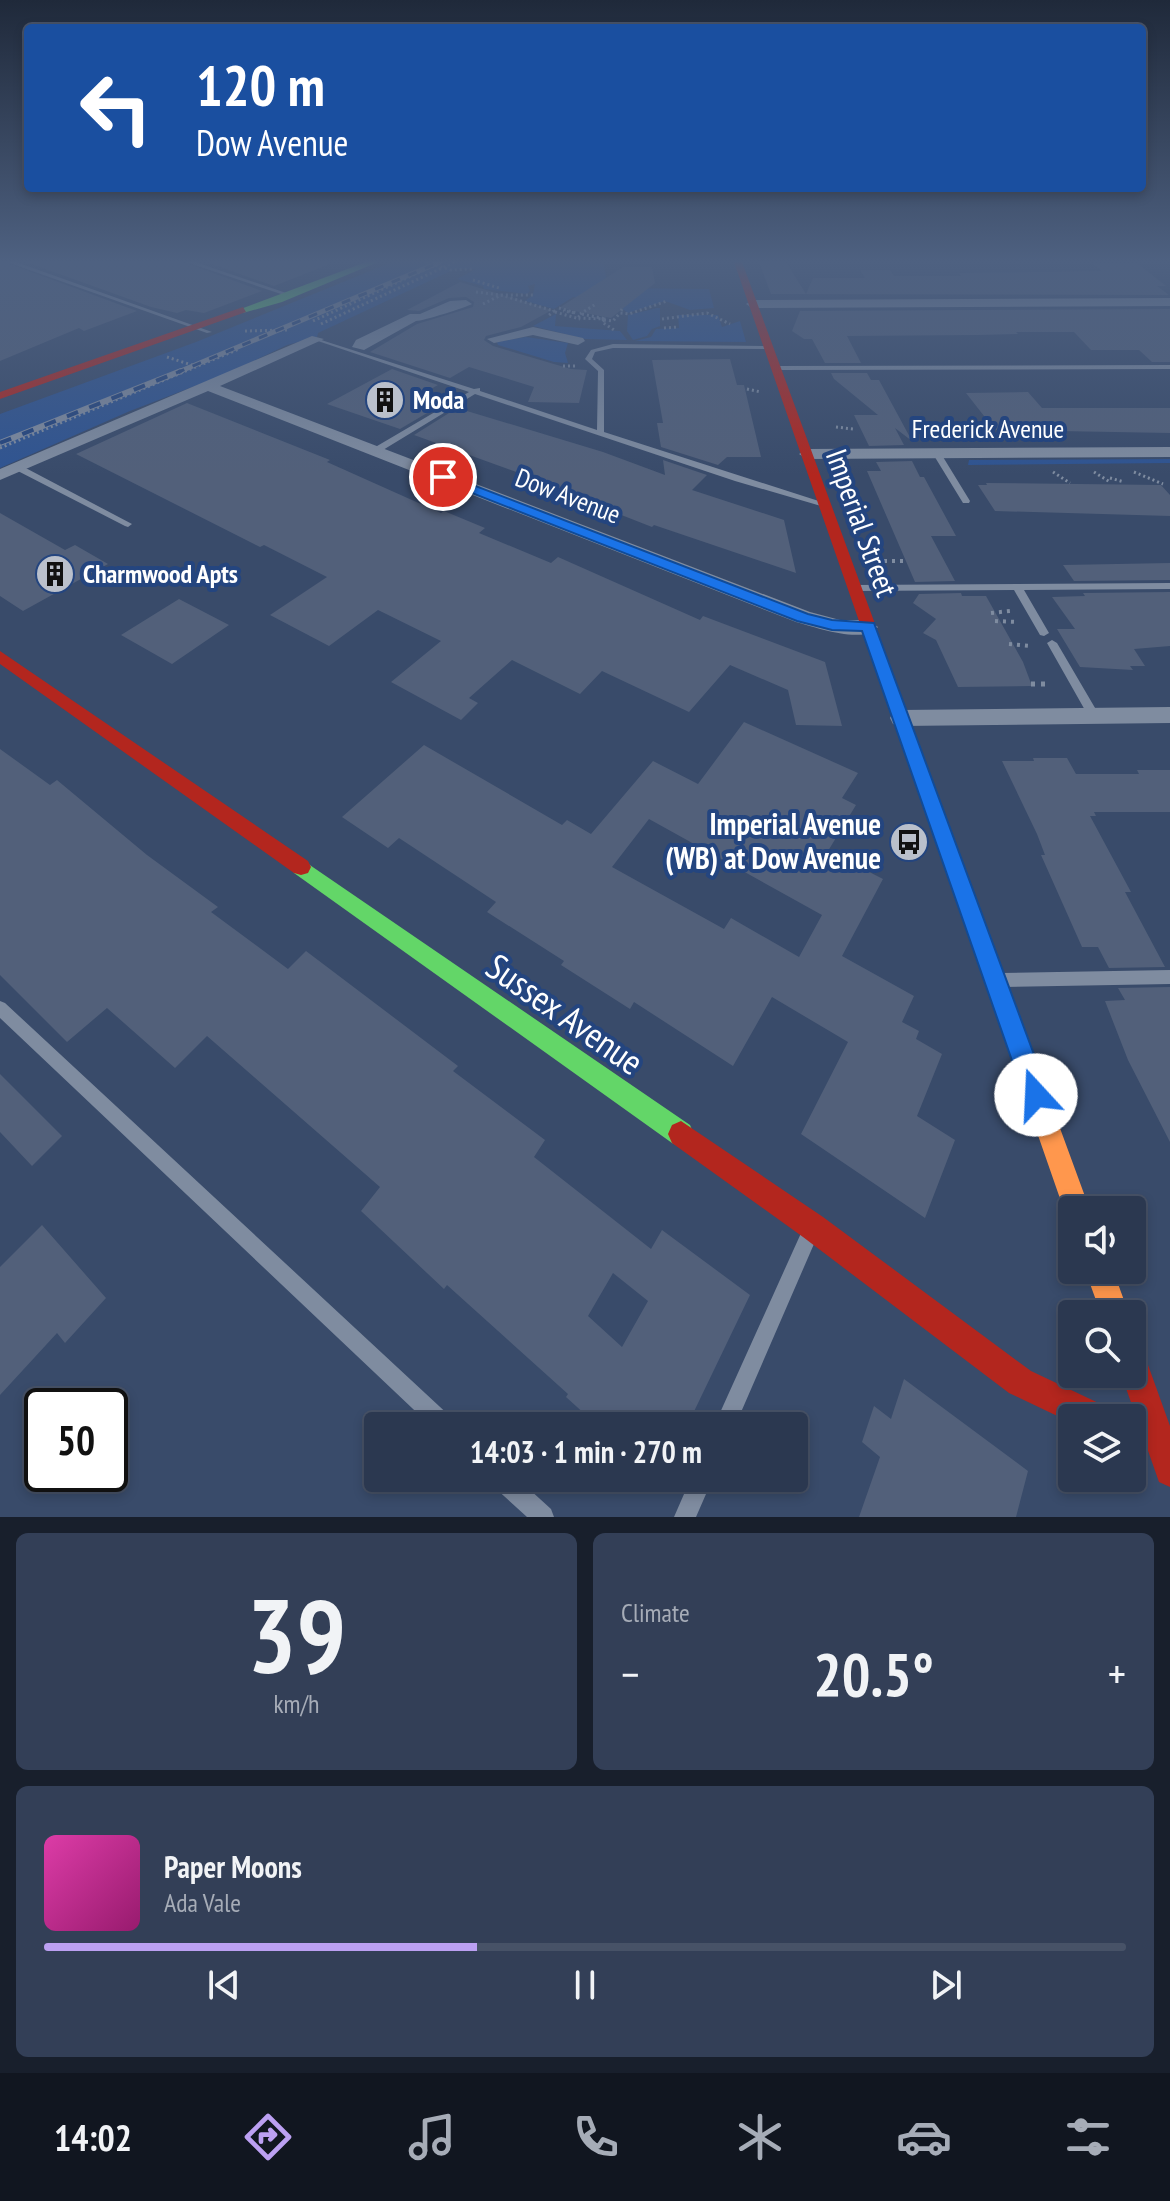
<!DOCTYPE html>
<meta charset="utf-8">
<style>
body{margin:0;font-family:"PT Sans Narrow",sans-serif;background:#333f57;color:#f1f3f6;height:100vh;display:flex;flex-direction:column;font-size:30px;white-space:nowrap}
*{box-sizing:border-box;margin:0}
p{font-size:26px;color:#a6acb7}
.icon{flex:none;width:44px;height:44px;fill:none;stroke:currentColor;stroke-width:2;stroke-linecap:round;stroke-linejoin:round}
.map{position:relative;height:1517px;overflow:hidden}
.sheet{display:flex;flex-direction:column;gap:16px;padding:16px;background:#181f2c;flex:1}
.sheet>*{flex:none}
.hud{position:absolute;left:24px;top:24px;width:1122px;height:168px;border-radius:8px;box-shadow:0 4px 12px #0003,0 0 0 2px #475267;background:#1a4fa0;color:#fff;overflow:hidden}
.buttons{position:absolute;left:1058px;top:1196px;display:grid;gap:16px}
.buttons a{display:grid;place-items:center;width:88px;height:88px;border-radius:8px;background:#2b3850;box-shadow:0 4px 12px #0003,0 0 0 2px #475267;font-size:40px}
.speed{position:absolute;left:24px;top:1388px;display:flex;gap:16px;font-size:40px;font-weight:700;text-align:center}
.speed>*{display:grid;place-content:center;width:104px;height:104px;border-radius:50%;background:#2b3850;box-shadow:0 4px 12px #0003,0 0 0 2px #475267;line-height:1}
.speed .limit{border:4px solid #111;border-radius:12px;background:#fff;color:#111}
.pin{position:absolute;display:grid;place-items:center;width:68px;height:68px;color:#fff;margin:-34px;border:4px solid #fff;border-radius:50%;box-shadow:0 2px 8px #0007}
.me{position:absolute;width:88px;margin:-44px;rotate:340deg;stroke-linejoin:round;filter:drop-shadow(0 0 6px #0008)}
.turn{display:flex;align-items:center;gap:28px;height:168px;padding:0 40px;font-size:36px}
.turn .icon{width:104px;height:104px;stroke-width:2.5}
.turn b{display:block;font-size:56px;line-height:68px}
.big{font-size:60px;font-weight:800;line-height:1.1}
.sheet .tile{flex:1;display:flex;flex-direction:column;justify-content:center;gap:12px;min-width:0;padding:0 28px;border-radius:12px;background:#333f57}
.sheet .dial{align-items:center;gap:0}
.dial b{font-size:104px;line-height:1}
.song{display:flex;align-items:center;gap:24px}
.cover{width:96px;height:96px;border-radius:12px;background:linear-gradient(135deg,hsl(320 70% 55%),hsl(320 70% 35%))}
.played{height:8px;border-radius:4px;background:linear-gradient(90deg,#bca0f2 40%,#475267 40%)}
.keys{display:flex;justify-content:space-around;direction:ltr}
.heat{display:flex;justify-content:space-between;align-items:center;font-size:44px;direction:ltr}
.sheet .tiles{flex:1;display:grid;gap:16px;grid-template-columns:1fr 1fr}
.tile:last-child{grid-column:span 2}
.trip{position:absolute;left:364px;top:1412px;width:444px;height:80px;border-radius:8px;background:#2b3850;box-shadow:0 4px 12px #0003,0 0 0 2px #475267;font-weight:800;line-height:80px;text-align:center}
.menu{display:flex;height:128px;justify-content:space-around;align-items:center;background:#111620;color:#a6acb7}
.menu .icon{width:56px;height:56px}
.menu .on{color:#bca0f2}
.menu b{font-size:36px;color:#f1f3f6}
.map>svg:first-child{display:block}
</style>
<div class="map">
<svg width="1170" height="1517" viewBox="0 0 1170 1517">
<rect width="100%" height="100%" fill="#394b6a"/>
<path fill="#2f5491" d="M392,262h202l10,3 4,23 101,1 5,19 -24,2 -25,-9 -37,12 -8,-6 -47,-10 -19,12 -29,-8 8,-6 2,-11 -7,2 2,5 -3,3 -43,-5 -1,-3 -26,-7 19,-10h-21l-137,64 -1,4 -30,8 -61,29 -96,37 -130,57v-54l196,-72z
M657,308h3v18l-8,3 -5,7 -14,4 -6,-9 1,-16z
M556,314l-1,12 65,5 7,9 -42,-1 -52,-13z
M678,315h40l4,12 18,-6 6,21 -111,-1 16,-4 5,-8 23,-1z
M526,337l42,6 -3,10 3,10 -14,-1 -56,-17 -1,-3z
M1170,459v4l-202,2 1,-5z"/>
<path fill="#52607a" fill-rule="evenodd" d="M0,262h4l133,49 -53,20 -5,-3 -79,33z
M26,262h157l79,29 -58,22 -18,-3 -9,3 -26,-6z
M206,262h124v2l-56,22z
M759,262h27l20,32 7,-16h52l-5,-8h30l4,6h67l-2,-3 143,-2 -11,-8h46l29,23h-9l12,9 -398,-1z
M623,267h29l3,16 -44,35 -52,-10z
M460,282l92,28 -31,17 -35,9 -2,4 9,6 78,23 16,1 -8,33 -51,-1 6,-15 -65,-20 -19,11 -80,-26 47,-28 56,-17 1,-5 -8,-5 -17,1 -30,13 -12,-1z
M1170,309v53h-18l-13,-12h-48l-17,-18h-58l2,2 -40,1 -131,1 14,27h-36l-13,-24h-8l-12,-8 8,-20z
M730,359l7,26h7l17,72h-34l-9,8 -57,-18 -4,-24h6l-11,-63z
M392,369l46,16 -18,10 24,8 -44,26 -73,-25z
M831,373h36l4,7h8l33,61 -17,-13 9,17 -35,1 -15,-31h24l-44,-36z
M1028,392l14,16h128v25l-175,-3 -29,-37z
M187,403l143,57 -3,2 114,51 3,-2 41,17 -6,5 72,30 7,-6 142,63 3,-4 122,46 17,64 -46,-1 -8,-35 -58,-25 -41,47 -87,-41 -22,23 -68,-34 -43,38 9,5 -17,17 -70,-38 50,-41 -63,-31 -49,36 -59,-31 57,-38 -63,-32 -4,2 -184,-93z
M457,408l146,44 62,23 -2,-15 44,15 -15,15 92,30 12,53 -142,-48 -2,2 -97,-38 3,-2 -144,-52z
M912,461l8,16h4l32,59h-25l24,45 -40,1 -48,-111h14l-5,-9z
M986,483l175,2 9,10v21l-175,-5 -17,-26h9z
M0,513l65,37 10,-5 33,19 -85,47 -23,-15z
M1170,563v17l-96,1 -11,-16z
M1170,592v54l-36,3 11,17h-15l3,4 -53,-3 -23,-38h18l-23,-32 33,-1 -2,-3z
M961,593l1,3h24l37,66 9,24 -74,1 -22,-47 -13,-7 13,-14 -23,-16 6,-9z
M179,599l50,26 -57,39 -51,-29z
M744,722l114,51 -16,25 14,7 -28,46 55,28 -41,77 72,40 -12,26 17,9 -3,8 26,15 -25,62 38,24 -30,78 -124,-84 47,-92 -76,-45 -39,69 -99,-64 -4,7 -69,-44 3,-4 -77,-49 9,-10 -97,-64 -11,10 -46,-31 82,-72 138,80 5,-5 24,14 62,-73 45,23zM649,819l173,96 -23,42 -68,-39 -7,11 -112,-62z
M0,749l50,36 7,-5 90,75 71,52 -7,5 77,57 18,-18 152,115 -5,5 92,69 -11,17 117,92 11,-19 88,65 -63,131h-89l-32,-29 2,-3 -121,-109 -3,4 -83,-78 19,-24 -173,-151 -32,32 -68,-60 -40,34 -67,-67zM613,1273l35,28 -26,46 -34,-31z
M1033,758h34l9,16h63l-2,-4h33v42h-76l2,4h-6l41,76h-6l40,75 -56,1 -11,-21h-16l-41,-92h4l-8,-21 -35,-73h32z
M1170,987v155l-42,-82 -23,-59 20,-1 -7,-12z
M0,1074l62,62 -30,30 -32,-34z
M42,1225l64,73 -41,45 -8,-10 -57,62v-128z
M904,1379l124,92 -12,46h-157l21,-60 -18,-15 12,-36 17,13z"/>
<g fill="none" stroke-linecap="round" stroke-linejoin="round">
<path stroke="#7f8ca0" stroke-width="3" stroke-dasharray="2 3" stroke-linecap="butt" d="M426,262l25,8 22,-1
M473,280l26,8
M476,292l25,3 53,16 -7,6
M483,304l18,-9h32
M559,308l17,5 -13,-2
M622,309l-2,4 9,1 38,-13
M555,312l25,7
M580,314l16,-10
M582,314l24,5 -29,-1z
M662,319l45,-6 23,11
M604,320l9,1 7,-8
M604,320l-2,2 12,8
M313,321l129,-59
M321,324l134,-62
M664,328l15,-1
M245,331l42,-1
M167,357l28,9
M563,366h12
M747,389l14,3
M836,427l17,2
M0,448l239,-99
M1053,472l17,11
M1094,472l16,10
M1134,472l29,12
M1110,478l14,4"/>
<path stroke="#7f8ca0" stroke-width="4" stroke-dasharray="3 5" stroke-linecap="butt" d="M876,561h30
M991,613l19,-2
M995,621l22,1
M1009,644l22,2"/>
<path stroke="#7f8ca0" stroke-width="5" stroke-dasharray="4 6" stroke-linecap="butt" d="M1031,684h20"/>
<path fill="#7f8ca0" fill-rule="evenodd" d="M7,262h9l196,70 -5,1z
M186,262h9l100,34 -5,1z
M315,338l159,51 6,-1v3l117,39 1,-59 -13,-12 6,-9 22,-6 157,2 1,1 -3,2 -155,-1 -18,4 -3,7 12,11v62l224,72 -7,2 -86,-25 -260,-87 -97,59h-6v-4l97,-57 -154,-52z
M1170,365v4l-395,1 -3,-2 3,-2z
M934,452h6l30,49 -1,2h-6l-30,-49z
M14,465h6l112,59 -4,3 -3,-1 -111,-57z
M1170,583v6l-146,1 25,43 -5,3 -4,-1 -26,-45 -160,1 -5,-3 5,-3z
M1052,640l5,3 41,70 2,3 -2,3h-8l-43,-76z
M1170,970v14l-169,3 -5,-2 -2,-5 2,-5 5,-2z
M0,1001l5,2 448,416 3,7h-25l-431,-408z
M808,1228l6,3 3,6 -82,189h-21l88,-195z
M490,1478h27l34,31 3,8h-27l-34,-31z
M691,1478h22l-17,39h-22z"/>
<path fill="#7f8ca0" fill-rule="evenodd" d="M1170,298v8l-418,2 -6,-4 6,-4z
M466,300l6,4c-5,3 -49,17 -56,17l-52,29 -12,-3 4,-7 54,-26h10l30,-13z
M533,327l50,11 2,3 -7,4 -45,-10 -39,8 -7,-4z
M312,336l12,3 -104,47 590,226 30,8h28l10,7c-14,18 -63,0 -82,-5l-588,-231 -208,89v-11z
M1170,447v10l-363,2 -8,-5 8,-5z
M1170,707v16l-269,3 -8,-2 -3,-6 3,-6 8,-2z"/>
<path fill="#63d668" fill-rule="evenodd" d="M366,262h12l-96,40 -39,11 -5,-3z
M301,859l389,266 4,9 -4,9 -9,4 -9,-4 -378,-270 -3,-6 3,-6z"/>
<path fill="#ff974d" fill-rule="evenodd" d="M923,772l7,2 2,5 158,431h-18v11l-4,-2 -4,-9 -150,-431 2,-5z
M1085,1270h28l16,44h-28z"/>
<path fill="#b3261e" fill-rule="evenodd" d="M734,262h8l190,517 -2,5h-14l-2,-5z
M243,307l3,5 -246,87v-7z
M0,651l308,210 3,6 -3,6 -7,2 -7,-2 -294,-209z
M681,1121l142,96 208,154 76,36 4,11h-39v5l-63,-30 -206,-156 -131,-94 -4,-9 4,-9z
M1132,1347l11,4 27,75v61l-11,-5 -38,-108h11z"/>
<defs>
<path id="rail-far1" d="M176,373l264,-111"/>
<path id="rail" d="M0,443l181,-72"/>
</defs>
<use href="#rail-far1" stroke="#808ca0" stroke-width="5"/>
<use href="#rail" stroke="#808ca0" stroke-width="6"/>
<use href="#rail-far1" stroke="#24457f" stroke-width="3" stroke-dasharray="9" stroke-linecap="butt"/>
<use href="#rail" stroke="#24457f" stroke-width="4" stroke-dasharray="12" stroke-linecap="butt"/>
</g>
<linearGradient id="sky" x2="0" y2="1"><stop stop-color="#1f293a"/><stop offset="0.55" stop-color="#4e6181"/><stop offset="1" stop-color="#4e6181" stop-opacity="0"/></linearGradient>
<rect width="1170" height="475" fill="url(#sky)"/>
<path fill="#1a73e8" stroke="#114b97" stroke-width="2" d="M439,475h8l361,139 24,6 42,3 175,472 -4,9 -9,3 -9,-3 -3,-9 -162,-464 -30,-1 -35,-9 -358,-141z"/>
<defs>
<symbol id="building-disc" viewBox="-11 -11 22 22"><circle r="9.5" fill="#bac0cb" stroke="#24457f"/><path d="M-4-6H4V6H1V3H-1V6H-4ZM-2.5-4.3h1.7v1.8h-1.7ZM.8-4.3h1.7v1.8H.8ZM-2.5-1h1.7V.8h-1.7ZM.8-1h1.7V.8H.8Z" fill="#111"/></symbol>
<symbol id="bus-disc" viewBox="-11 -11 22 22"><circle r="9.5" fill="#bac0cb" stroke="#24457f"/><path d="M-5-6H5V4H4V6H2V4H-2V6H-4V4H-5ZM-3.5-4V0h7V-4ZM-3.5 1.2v1.5H-2V1.2ZM2 1.2v1.5H3.5V1.2Z" fill="#111"/></symbol>
</defs>
<g fill-rule="evenodd">
<use href="#building-disc" x="363" y="378" width="44" height="44"/>
<use href="#building-disc" x="33" y="552" width="44" height="44"/>
<use href="#bus-disc" x="887" y="820" width="44" height="44"/>
</g>
<g text-anchor="middle" stroke-width="8" stroke-linejoin="round" paint-order="stroke">
<g font-size="26" font-weight="bold" fill="#fff" stroke="#24457f" text-anchor="start">
<text x="413" y="409">Moda</text>
<text x="83" y="583">Charmwood Apts</text>
</g>
<g font-size="26" fill="#fff" stroke="#24457f">
<text x="988" y="438">Frederick Avenue</text>
<text transform="translate(568 496) rotate(21)" y="9">Dow Avenue</text>
</g>
<g font-size="30" fill="#fff" stroke="#24457f">
<text transform="translate(861 523) rotate(70)" y="10">Imperial Street</text>
</g>
<g font-size="30" font-weight="bold" fill="#fff" stroke="#24457f" text-anchor="end">
<text x="881" y="835">Imperial Avenue<tspan x="881" dy="34">(WB) at Dow Avenue</tspan></text>
</g>
<g font-size="36" fill="#fff" stroke="#24457f">
<text transform="translate(565 1014) rotate(35)" y="13">Sussex Avenue</text>
</g>
</g>
</svg>
<div class="buttons">
<a><svg class="icon" aria-label="sound" viewBox="0 0 24 24"><path d="M4 9h4l5-4v14l-5-4H4zM17 9q2 3 0 6"/></svg></a>
<a><svg class="icon" aria-label="search" viewBox="0 0 24 24"><circle cx="10" cy="10" r="6"/><path d="M15 15l6 6"/></svg></a>
<a><svg class="icon" aria-label="layers" viewBox="0 0 24 24"><path d="M12 4l9 5-9 5-9-5zM3 14l9 5 9-5"/></svg></a>
</div>
<div class="speed"><div class="limit">50</div></div>
<div class="pin" style="left:443px;top:477px;background:#d93025"><svg class="icon" aria-label="arrive" viewBox="0 0 24 24"><path d="M6 21V4h12l-3 4 3 4H6"/></svg></div>
<svg class="me" style="left:1036px;top:1095px" viewBox="-20 -20 40 40"><circle r="19" fill="#fff"/><path d="M0-13L10 11 0 6-10 11z" fill="#1a73e8"/></svg>
<div class="trip">14:03 · 1 min · 270 m</div>
<div class="hud">
<div class="turn"><svg class="icon" aria-label="left" viewBox="0 0 24 24"><path d="M17 20v-9H6M10 6l-5 5 5 5"/></svg><div><b>120 m</b>Dow Avenue</div></div>
</div>
</div>
<section class="sheet">
<div class="tiles">
<div class="tile dial"><b>39</b><p>km/h</p></div>
<div class="tile"><p>Climate</p>
<div class="heat"><a>−</a><b class="big">20.5°</b><a>+</a></div>
</div>
<div class="tile">
<div class="song"><i class="cover"></i><div><b>Paper Moons</b><p>Ada Vale</p></div></div>
<div class="played"></div>
<div class="keys"><svg class="icon" aria-label="previous" viewBox="0 0 24 24"><path d="M18 5L8 12l10 7zM5 5v14"/></svg><svg class="icon" aria-label="pause" viewBox="0 0 24 24"><path d="M8 5v14M16 5v14"/></svg><svg class="icon" aria-label="next" viewBox="0 0 24 24"><path d="M6 5l10 7-10 7zM19 5v14"/></svg></div>
</div>
</div>
</section>
<nav class="menu">
<b>14:02</b>
<svg class="icon on" aria-label="directions" viewBox="0 0 24 24"><path d="M12 3l9 9-9 9-9-9zM9 14v-3h6M13 9l2 2-2 2"/></svg>
<svg class="icon" aria-label="music" viewBox="0 0 24 24"><path d="M9 18V5l10-2v13"/><circle cx="6" cy="18" r="3"/><circle cx="16" cy="16" r="3"/></svg>
<svg class="icon" aria-label="phone" viewBox="0 0 24 24"><path d="M5 4h4l2 5-3 2q2 4 5 5l2-3 5 2v4C11 20 4 13 5 4z"/></svg>
<svg class="icon" aria-label="climate" viewBox="0 0 24 24"><path d="M12 3v18M4 7l16 10M4 17L20 7"/></svg>
<svg class="icon" aria-label="car" viewBox="0 0 24 24"><path d="M5 17H2v-5l4-1 3-4h7l3 4 3 1v5h-3M9 17h6M6 11h13"/><circle cx="7" cy="17" r="2"/><circle cx="17" cy="17" r="2"/></svg>
<svg class="icon" aria-label="filters" viewBox="0 0 24 24"><path d="M4 7h16M4 17h16"/><circle cx="9" cy="7" r="2"/><circle cx="15" cy="17" r="2"/></svg>
</nav>
